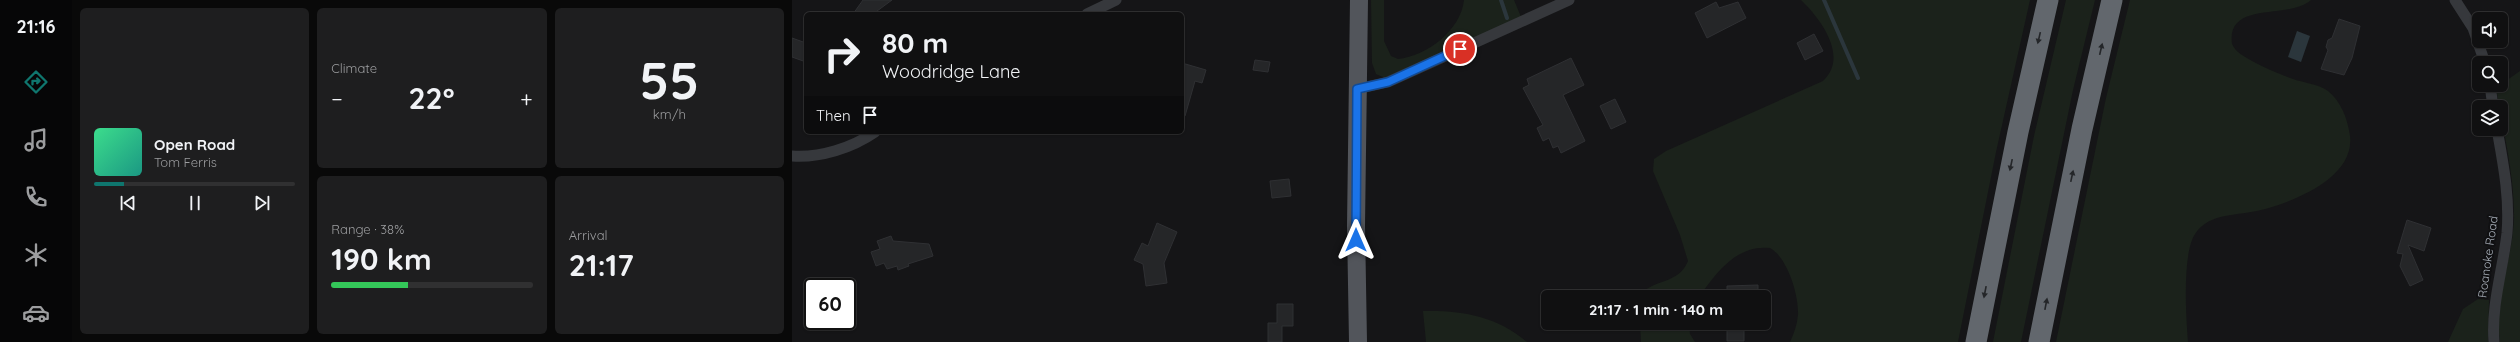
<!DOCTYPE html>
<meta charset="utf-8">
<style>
body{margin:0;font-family:Quicksand,sans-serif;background:#1e1e1f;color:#f1f3f6;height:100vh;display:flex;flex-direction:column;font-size:15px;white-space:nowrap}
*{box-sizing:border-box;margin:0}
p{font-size:13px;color:#9c9d9f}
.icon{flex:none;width:22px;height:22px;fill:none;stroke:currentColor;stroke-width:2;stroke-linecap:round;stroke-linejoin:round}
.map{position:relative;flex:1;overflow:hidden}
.side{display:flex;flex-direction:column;gap:8px;padding:8px;background:#090909;width:720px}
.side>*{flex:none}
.top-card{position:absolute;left:12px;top:12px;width:380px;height:122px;border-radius:6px;box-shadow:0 1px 3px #0004,0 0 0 1px #303031;background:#101011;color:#f1f3f6;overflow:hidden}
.tools{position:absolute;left:1680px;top:12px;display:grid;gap:8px}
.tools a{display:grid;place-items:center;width:36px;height:36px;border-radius:6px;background:#101011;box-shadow:0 1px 3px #0004,0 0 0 1px #303031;font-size:20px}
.speed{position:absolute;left:12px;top:278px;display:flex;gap:8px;font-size:20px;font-weight:700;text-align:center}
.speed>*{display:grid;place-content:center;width:52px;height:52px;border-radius:50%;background:#101011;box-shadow:0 1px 3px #0004,0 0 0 1px #303031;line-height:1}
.speed .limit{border:2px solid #111;border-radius:6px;background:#fff;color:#111}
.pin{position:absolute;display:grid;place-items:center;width:34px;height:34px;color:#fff;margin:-17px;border:2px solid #fff;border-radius:50%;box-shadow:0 1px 4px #0007}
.me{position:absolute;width:44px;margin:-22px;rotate:0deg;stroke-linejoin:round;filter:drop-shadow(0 0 3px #0008)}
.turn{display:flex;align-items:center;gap:14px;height:84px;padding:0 12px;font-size:18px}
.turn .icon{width:52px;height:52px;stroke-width:2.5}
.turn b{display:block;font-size:28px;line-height:34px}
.then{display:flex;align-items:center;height:38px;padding:0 12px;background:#0003;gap:8px;font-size:15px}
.big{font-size:30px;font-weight:700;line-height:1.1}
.side .widget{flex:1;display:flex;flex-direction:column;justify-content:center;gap:6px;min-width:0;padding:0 14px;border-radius:6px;background:#1e1e1f}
.side .dial{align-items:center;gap:0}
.dial b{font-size:52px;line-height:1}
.song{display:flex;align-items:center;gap:12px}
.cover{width:48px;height:48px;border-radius:6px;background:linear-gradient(135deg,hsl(150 70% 55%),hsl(170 70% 35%))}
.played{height:4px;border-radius:2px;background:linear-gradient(90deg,#0f766e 15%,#303031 15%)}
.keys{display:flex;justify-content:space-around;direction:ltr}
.heat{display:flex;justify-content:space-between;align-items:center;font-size:22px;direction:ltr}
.charge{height:6px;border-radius:3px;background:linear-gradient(90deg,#34c759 38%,#303031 0)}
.side .tiles{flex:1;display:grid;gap:8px;grid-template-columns:repeat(3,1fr)}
.widget:first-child{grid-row:span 2}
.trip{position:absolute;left:749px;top:290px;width:230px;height:40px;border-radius:6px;background:#101011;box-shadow:0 1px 3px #0004,0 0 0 1px #303031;font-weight:700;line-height:40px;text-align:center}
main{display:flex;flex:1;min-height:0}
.menu{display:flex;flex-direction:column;width:72px;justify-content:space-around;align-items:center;background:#060607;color:#9c9d9f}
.menu .icon{width:28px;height:28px}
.menu .selected{color:#0f766e}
.menu b{font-size:18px;color:#f1f3f6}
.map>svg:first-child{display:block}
</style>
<main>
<nav class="menu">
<b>21:16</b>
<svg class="icon selected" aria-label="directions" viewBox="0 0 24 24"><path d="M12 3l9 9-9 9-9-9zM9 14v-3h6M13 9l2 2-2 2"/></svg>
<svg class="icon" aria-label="music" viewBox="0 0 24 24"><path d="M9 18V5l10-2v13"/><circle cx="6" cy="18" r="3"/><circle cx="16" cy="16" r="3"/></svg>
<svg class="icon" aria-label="phone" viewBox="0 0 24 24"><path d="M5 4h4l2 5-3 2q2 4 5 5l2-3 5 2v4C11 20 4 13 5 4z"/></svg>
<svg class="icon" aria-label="climate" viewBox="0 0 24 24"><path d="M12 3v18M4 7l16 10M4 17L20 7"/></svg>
<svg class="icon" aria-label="car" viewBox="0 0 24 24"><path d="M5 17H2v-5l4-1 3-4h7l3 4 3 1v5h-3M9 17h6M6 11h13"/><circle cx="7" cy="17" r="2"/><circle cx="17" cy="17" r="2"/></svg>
</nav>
<section class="side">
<div class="tiles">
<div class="widget">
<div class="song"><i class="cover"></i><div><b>Open Road</b><p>Tom Ferris</p></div></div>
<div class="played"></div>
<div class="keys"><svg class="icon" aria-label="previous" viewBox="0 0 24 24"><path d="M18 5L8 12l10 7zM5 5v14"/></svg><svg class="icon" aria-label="pause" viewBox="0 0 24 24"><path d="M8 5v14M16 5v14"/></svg><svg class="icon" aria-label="next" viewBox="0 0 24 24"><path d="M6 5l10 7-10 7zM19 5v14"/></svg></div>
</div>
<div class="widget"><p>Climate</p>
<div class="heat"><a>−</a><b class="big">22°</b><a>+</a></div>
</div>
<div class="widget dial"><b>55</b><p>km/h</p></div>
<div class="widget"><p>Range · 38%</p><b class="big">190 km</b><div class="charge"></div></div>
<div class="widget"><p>Arrival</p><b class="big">21:17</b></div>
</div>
</section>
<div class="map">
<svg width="1728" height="342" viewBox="0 0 1728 342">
<rect width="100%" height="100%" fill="#151517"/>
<path fill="#1b221b" d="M579,0h13v41l7,15 7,3c29,-3 63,-29 66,-59h50l7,17 -136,61 -9,-4 -4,-11z
M1009,0h229l-34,152 -38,190h-168c4,-9 7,-17 8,-27 1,-19 -10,-57 -28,-67 -33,-4 -54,25 -71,49h-60c12,-19 39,-11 49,-36l-8,-26 -27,-64 1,-12 12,-8 157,-70c26,-24 -2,-62 -22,-81z
M1274,0h29l-22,90 -52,252h-28l41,-206z
M1338,0h181c-22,20 -85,0 -79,44 4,9 12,12 20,17 13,7 27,13 41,18 11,4 26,5 35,12 13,10 20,29 22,45 5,42 -57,66 -89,74 -22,6 -52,2 -66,24 -13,20 -9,83 -7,108h-132l50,-244z
M1728,71v271h-20c-6,-40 12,-82 14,-122 1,-44 -11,-90 -18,-132z
M1686,299l11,1 -1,42h-40l15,-33z
M631,311c38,-1 74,5 104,31h-101z
M848,323h49l1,11 5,8h-54z"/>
<path fill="#2b363c" d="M1505,31l13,5 -9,26 -13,-5z"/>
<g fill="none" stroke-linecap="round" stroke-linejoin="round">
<path stroke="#2b363c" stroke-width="4" d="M709,0l6,18
M1032,0l34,78"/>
</g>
<path fill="#252628" stroke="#2f3033" d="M71,0h29l-19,14h-20z
M924,2l3,6 19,-6 8,16 -39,20 -12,-25z
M1547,19l21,7 -8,32 -8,17 -23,-6 7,-19 -2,-3 2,-7 4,-2z
M1022,34l9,17 -18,9 -8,-17z
M0,38l14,5v19l-14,-5z
M779,58l13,27 -21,10 22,46 -24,12 -3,-7 -5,2 -4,-10 -6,3 -6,-13 6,-3 -20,-37 6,-3 -2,-6z
M463,60l15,2 -2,10 -15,-2z
M390,63l24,7 -4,13 -7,-2 -10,35h-3z
M823,99l11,23 -15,7 -11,-23z
M497,179l2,17 -19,2 -2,-17z
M1615,220l24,8 -7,23 -16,-6 15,35 -13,6 -10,-20 3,-12 -6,-1z
M365,223l20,9 -13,31 3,20 -21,3 -3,-22 -9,-4 8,-17 6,3z
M99,236l2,5 36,3 4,12 -25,8 1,2 -11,4 -1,-4 -10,3 -3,-6 -8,3 -5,-14 9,-3 -3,-8z
M966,285v12h-31v-11z
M485,304h16v22h-11v16h-14v-19h9z
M935,323h17v18h-17z"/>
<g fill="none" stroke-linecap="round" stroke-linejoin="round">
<path stroke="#36383c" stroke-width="11" d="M1663,0l18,28 12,35
M295,14l29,-14
M1698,85l3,22
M565,89l31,-7 181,-82
M0,156c28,2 60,-8 83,-24
M1702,342c-3,-37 9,-73 13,-109 3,-36 -4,-70 -10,-104"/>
<path stroke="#52555b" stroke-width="18" d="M566,342l-2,-116 3,-226"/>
<path stroke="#62676d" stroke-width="21" d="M1184,342l42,-210 30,-132
M1247,342l43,-213 30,-129"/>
</g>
<defs><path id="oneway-solid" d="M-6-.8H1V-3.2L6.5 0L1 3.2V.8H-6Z"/></defs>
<g fill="#242629">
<use href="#oneway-solid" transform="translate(1247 38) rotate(103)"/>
<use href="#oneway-solid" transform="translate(1309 49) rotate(-77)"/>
<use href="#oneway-solid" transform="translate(1219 165) rotate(102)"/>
<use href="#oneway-solid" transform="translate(1280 176) rotate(-78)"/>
<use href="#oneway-solid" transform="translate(1193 292) rotate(101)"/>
<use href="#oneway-solid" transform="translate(1254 304) rotate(-79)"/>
</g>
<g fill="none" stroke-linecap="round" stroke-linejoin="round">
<defs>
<path id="route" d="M564,240l1,-151 31,-7 72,-33"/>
</defs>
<use href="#route" stroke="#114b97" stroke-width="10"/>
<use href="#route" stroke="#1a73e8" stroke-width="7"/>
</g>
<g text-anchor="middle" stroke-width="4" stroke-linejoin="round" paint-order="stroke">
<g font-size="12" fill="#a7aeb8" stroke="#101012">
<text transform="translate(1696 257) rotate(-82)" y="4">Roanoke Road</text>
</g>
</g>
</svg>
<div class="tools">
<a><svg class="icon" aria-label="sound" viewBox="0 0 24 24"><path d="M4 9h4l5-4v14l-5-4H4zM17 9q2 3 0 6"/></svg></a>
<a><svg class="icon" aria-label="search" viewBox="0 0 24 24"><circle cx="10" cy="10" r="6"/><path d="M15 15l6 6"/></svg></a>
<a><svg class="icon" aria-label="layers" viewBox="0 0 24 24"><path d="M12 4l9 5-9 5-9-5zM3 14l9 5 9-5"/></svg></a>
</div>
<div class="speed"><div class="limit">60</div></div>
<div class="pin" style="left:668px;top:49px;background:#d93025"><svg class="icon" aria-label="arrive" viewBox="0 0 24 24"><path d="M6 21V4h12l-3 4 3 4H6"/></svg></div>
<svg class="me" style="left:564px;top:240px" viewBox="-20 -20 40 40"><path d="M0-17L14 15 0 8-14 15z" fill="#1a73e8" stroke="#fff" stroke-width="4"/></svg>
<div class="trip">21:17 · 1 min · 140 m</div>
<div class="top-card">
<div class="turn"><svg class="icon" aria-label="right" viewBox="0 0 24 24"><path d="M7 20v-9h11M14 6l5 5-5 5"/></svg><div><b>80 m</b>Woodridge Lane</div></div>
<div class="then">Then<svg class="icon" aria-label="arrive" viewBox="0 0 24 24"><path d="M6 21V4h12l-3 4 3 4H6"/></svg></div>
</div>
</div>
</main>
